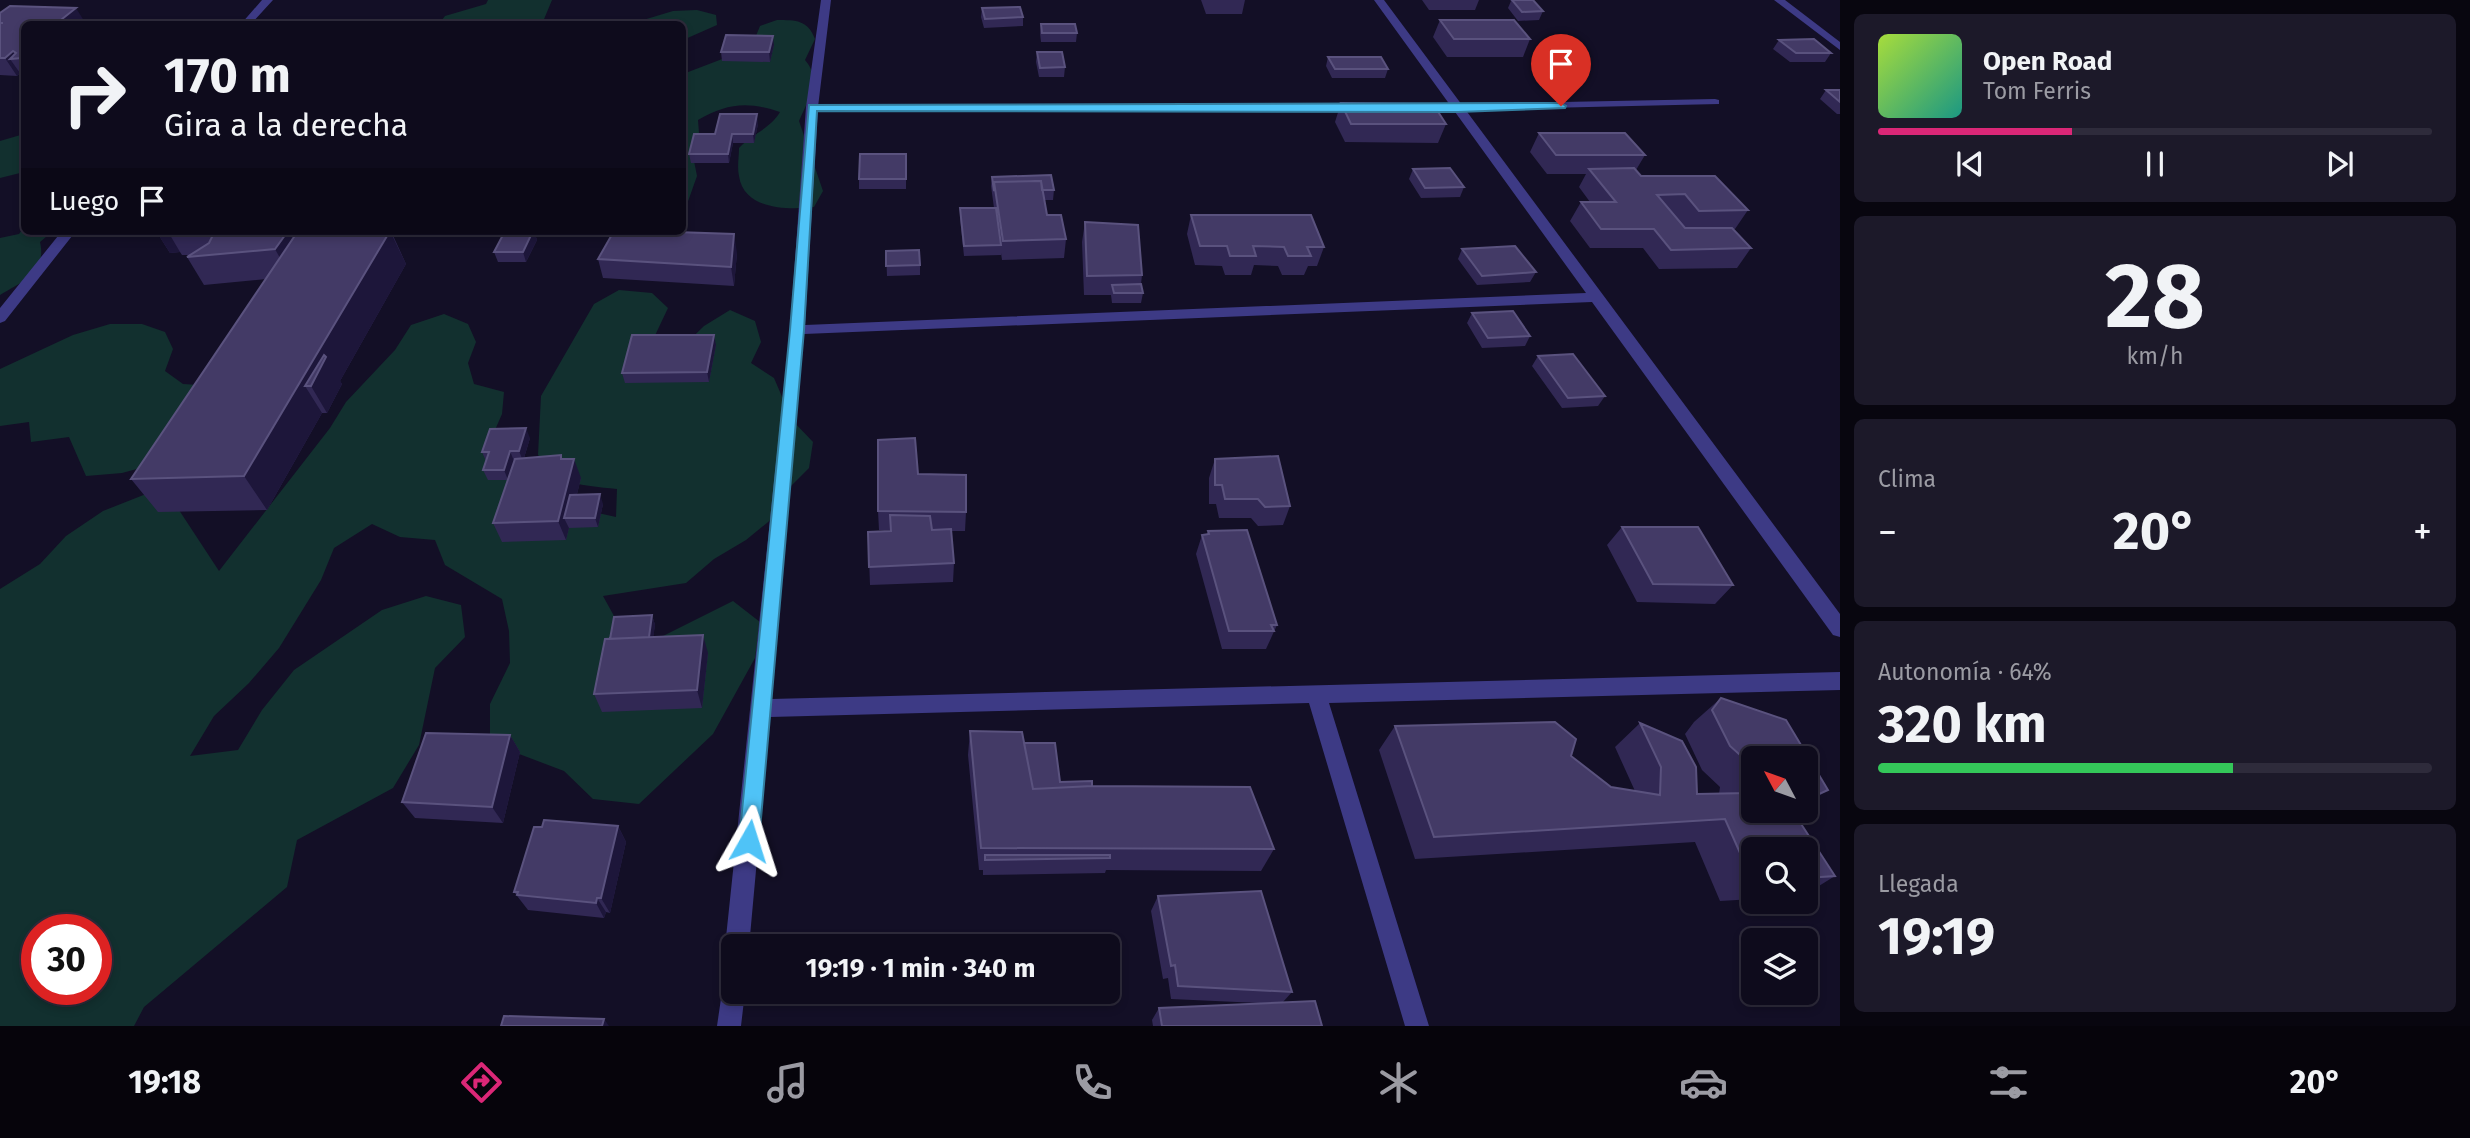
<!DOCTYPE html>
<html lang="es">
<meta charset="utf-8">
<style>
body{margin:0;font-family:"Fira Sans",sans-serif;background:#1c1929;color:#f1f3f6;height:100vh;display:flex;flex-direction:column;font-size:26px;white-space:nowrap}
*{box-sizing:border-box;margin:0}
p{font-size:23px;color:#9b9ba3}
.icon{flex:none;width:38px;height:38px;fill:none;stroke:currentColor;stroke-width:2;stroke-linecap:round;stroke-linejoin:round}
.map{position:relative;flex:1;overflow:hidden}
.panel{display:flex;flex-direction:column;gap:14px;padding:14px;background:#08060f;width:630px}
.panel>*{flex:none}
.hud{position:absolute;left:21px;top:21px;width:665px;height:214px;border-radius:10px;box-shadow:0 4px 10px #0003,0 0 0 2px #2e2b3b;background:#0e0b1c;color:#f1f3f6;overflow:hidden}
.needle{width:46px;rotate:311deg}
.buttons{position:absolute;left:1741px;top:746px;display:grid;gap:14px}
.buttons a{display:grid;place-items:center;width:77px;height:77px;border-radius:10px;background:#0e0b1c;box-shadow:0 4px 10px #0003,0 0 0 2px #2e2b3b;font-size:35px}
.speed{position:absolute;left:21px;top:914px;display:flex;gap:14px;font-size:35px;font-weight:700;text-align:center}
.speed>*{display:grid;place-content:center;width:91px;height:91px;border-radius:50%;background:#0e0b1c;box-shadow:0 4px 10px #0003,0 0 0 2px #2e2b3b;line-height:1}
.speed .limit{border:10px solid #d22;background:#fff;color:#111}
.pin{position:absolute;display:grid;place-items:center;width:60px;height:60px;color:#fff;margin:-72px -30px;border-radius:50% 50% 50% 0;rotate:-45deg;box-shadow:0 0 7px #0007}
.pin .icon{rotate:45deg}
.me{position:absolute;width:77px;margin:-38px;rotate:6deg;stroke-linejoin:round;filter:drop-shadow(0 0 5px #0008)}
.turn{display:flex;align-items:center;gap:24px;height:147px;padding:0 28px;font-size:32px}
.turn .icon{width:91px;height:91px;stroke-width:2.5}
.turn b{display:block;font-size:49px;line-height:60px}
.then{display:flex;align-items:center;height:66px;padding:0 28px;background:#0003;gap:14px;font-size:26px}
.big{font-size:52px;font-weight:700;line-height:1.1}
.panel .tile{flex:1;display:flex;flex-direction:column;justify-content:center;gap:10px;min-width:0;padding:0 24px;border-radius:10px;background:#1c1929}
.panel .dial{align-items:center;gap:0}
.dial b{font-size:91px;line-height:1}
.song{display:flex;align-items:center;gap:21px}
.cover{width:84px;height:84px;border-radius:10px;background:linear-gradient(135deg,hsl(80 70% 55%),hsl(170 70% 35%))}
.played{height:7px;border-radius:4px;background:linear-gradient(90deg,#db2777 35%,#2e2b3b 35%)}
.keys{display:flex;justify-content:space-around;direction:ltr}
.heat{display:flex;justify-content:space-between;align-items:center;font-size:38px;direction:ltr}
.charge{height:10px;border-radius:5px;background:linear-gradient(90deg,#34c759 64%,#2e2b3b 0)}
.trip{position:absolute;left:721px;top:934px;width:399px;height:70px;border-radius:10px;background:#0e0b1c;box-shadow:0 4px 10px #0003,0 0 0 2px #2e2b3b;font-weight:700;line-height:70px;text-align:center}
.menu{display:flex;height:112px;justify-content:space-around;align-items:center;background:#06040b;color:#9b9ba3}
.menu .icon{width:49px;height:49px}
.menu .on{color:#db2777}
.menu b{font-size:32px;color:#f1f3f6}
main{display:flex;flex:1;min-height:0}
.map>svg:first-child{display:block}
</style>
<main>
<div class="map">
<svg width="1840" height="1026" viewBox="0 0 1840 1026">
<rect width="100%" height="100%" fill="#130f26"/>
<path fill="#12302f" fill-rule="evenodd" d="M488,0h64l-10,24h-103l6,-8 41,-12z
M697,10l19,5 1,10 -34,15 -1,-16h-52l43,-13z
M777,20c19,0 31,0 38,19l-10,21c18,21 3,39 -6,61l24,70 -9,16c-26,3 -70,3 -75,-31 -2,-9 0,-19 0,-28 14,-15 31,-19 41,-36 -32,-11 -53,-9 -82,8l1,13 -5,28 3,15 -11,31 -3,1v-134l68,-26 9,-22z
M24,134v38l-24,6v-37z
M24,227v4h29l-13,11c7,31 -17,39 -40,53v-57l19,-4z
M619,290l33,3 16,15 -18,38 14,19 40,-39 26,-16 25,11 6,21 -10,21 23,15 18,42 21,22 -4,26 -23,23 -13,27 -27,22 -32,19 -28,24 -83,13 16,29 32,17 82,-41 27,21 -5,36 -42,76 -74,70 -46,-5 -29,-28 -74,-28v-39l20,-41 -1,-32 -7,-32 -57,-34 -10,-25 -35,-3 -28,-13 -38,24 -13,32 -42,68 -30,35 -35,33 -24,40 48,-6 24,-40 32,-40 88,-60 44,-14 35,9 4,32 -30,31 -16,77 -26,43 -96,52 -10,47 -143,120 -10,19h-134v-437l40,-25 26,-28 37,-25 43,-17 31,13 42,64 111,-143 16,-26 49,-52 16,-25 33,-11 24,10 8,18 -8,21 6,21 30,8 -2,22 -11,25 53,62 72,16 1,-28c-37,-4 -56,-3 -79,-34l3,-59 53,-92zM37,929h59v60h-59z
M110,324h32l23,8 8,17 -8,22 18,13 32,2 -56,77 -37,10 -36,3 -17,-39 -38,5 -2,-20 -29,4v-57l73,-34z"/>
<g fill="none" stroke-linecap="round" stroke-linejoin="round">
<path fill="#3d3a85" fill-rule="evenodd" d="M262,0h11l-22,24h-10z
M1774,0h11l55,42v8z
M1715,99l4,1v4l-305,7 -6,-3 6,-3z
M808,105h554l6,3 -6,3 -550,-1 -4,-1z
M62,231h14l-71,90 -5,2v-15z"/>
<path fill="#3d3a85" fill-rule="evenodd" d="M821,0h10l-13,107 -13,218 781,-32 -212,-293h10l456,614v23l-7,-2 -241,-333 -788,32 -33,365 1069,-27v18l-511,13 100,323h-24l-96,-323 -539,14 -21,230h-16v10l-4,-2 -4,-8 65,-617 16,-223z
M733,975v17h12l-4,34h-24l7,-48z"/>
</g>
<path fill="#312854" d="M1201,0h44l-3,14h-36z
M1422,0h57l-4,10h-46z
M1510,0h23l10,11 -4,9 -21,1 -10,-13 3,-7z
M982,8l41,9v9l-39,2 -3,-11z
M0,13l86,11h-62v52h-2l-2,-3 -3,3 -17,-1z
M1440,20l90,19 -7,18h-76l-14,-20z
M1041,24l36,9 -1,9h-35l-1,-9z
M1779,40l52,13 -6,9h-35l-17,-13z
M774,45l-4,17 -48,-1 -1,-9z
M1037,52l28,15 -1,10h-25l-3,-15z
M1328,57l60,12 -3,9h-53l-6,-12z
M1826,90h14v24h-3l-17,-15z
M1341,103l105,21 -8,19 -93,-1 -10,-20z
M758,124l-4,19h-21l-4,20h-38l-2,-9 26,-20z
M1539,133l106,22 -9,15 5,6 107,34 -13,19h-2l18,19 -14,20 -78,1 -16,-21h-53l-20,-27 11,-19h9l-11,-15 7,-13h-39l-17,-22z
M906,154v35h-47v-10z
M1413,169l51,18 -4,10 -39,1 -12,-19z
M992,177l62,13 -1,10h-9l3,15 19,24 -2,19 -62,2 -1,-7v2l-37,1 -4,-38v-10h34l-3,-22z
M1191,215l133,32 -7,19h-9l-4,9h-22l-4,-9 -24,-1 -3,10h-26l-3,-9 -27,-1 -8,-31z
M1085,222l57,53 -1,9 2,9 -2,10h-29l-1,-8h-27l-2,-53z
M156,231h235l15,33 -66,117 2,3 -15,29h-5l-55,97 -109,2 -27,-33 135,-200 -62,6 -17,-28 4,-2h-9l-2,-3 -10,1z
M505,231h29l3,9 -11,22h-28l-4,-10z
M1462,249l74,23 -6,10 -53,3 -19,-26z
M886,251l34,14v10l-33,1z
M737,253l-3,33 -131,-8 -5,-19z
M1472,313l58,23 -5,10 -43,2 -15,-25z
M716,345l-7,37 -84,1 -3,-10z
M1538,356l67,40 -7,10 -36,2 -30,-42z
M530,438l-6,20 39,1 18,19 -4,16 26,10 -5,23 -29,1 -3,12 -64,2 -9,-19 15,-43h-20l-5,-10 3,-9 -4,-9z
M1215,459l75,47 -7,19 -25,1 -7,-8h-32l-3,-14h-7v-26z
M918,474l48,38 -1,19h-14l3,32 -1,19 -83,3 -2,-53 22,-1v-1h-11l-1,-19z
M1622,527l111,58 -18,19 -78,-2 -30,-57z
M1208,531l69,94 -11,24h-44l-26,-95 6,-19 5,-1z
M652,615l3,10 -2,12 55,16 -6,55 -100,4 -8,-18 16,-55z
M1721,698l73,116 41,62 -29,18v-45h-52v50l-34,2 -25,-59 -280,17 -36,-109 16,-24 176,30 40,31 24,4 -20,-44 25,-24 57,71h22l1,-7 -18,-17 -17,-36 9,-12z
M970,731l54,12 36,39 32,4 182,63 -13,22 -155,-1 -1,3 -122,2v-5h-4l-11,-115z
M510,735l10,17 -17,71 -88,-5 -13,-16z
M618,826l8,16 -16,71 -4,-1 -2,6 -76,-8 -14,-18z
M1158,896l134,96 -9,10 39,24h-169l-1,-6 7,-12 100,-5 -88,-4 -3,-21 -5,1 -12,-68z"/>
<path fill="#1d163a" d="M76,8l10,16h-27l-2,-1z
M773,36l1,9 -4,17 -1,-10z
M13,51l5,7 -8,1 10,14 -3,3 -12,-18z
M757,114l1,10 -4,19 -1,-9z
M732,134l1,9 -4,20 -1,-9z
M156,231h65l-2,5 -49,-1 10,17 -10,1z
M288,231h32l-30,45 -15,-27z
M390,231l16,33 -66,117 2,3 -15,29 -16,-27h-6l17,27 -55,97 -23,-34z
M533,231h1l3,9 -11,22 -3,-10z
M734,234l3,19 -3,33 -3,-19z
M714,335l2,10 -7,37 -2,-10z
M526,428l4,10 -7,23 -4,-10z
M510,451l4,10 -6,19 -4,-10z
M574,459l7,19 -10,40h-7l5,10 -3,12 -8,-19z
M600,494l3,10 -5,23 -3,-9z
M652,615l3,10 -4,30 -4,-9z
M703,635l5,18 -6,55 -5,-18z
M510,735l10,17 -17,71 -11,-16z
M1828,790l-22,15v-5z
M618,826l8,16 -16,71 -9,-15z
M597,898l9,14 -2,6 -8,-15z
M604,1019l5,7h-7z"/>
<path fill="#433a66" stroke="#5a527e" stroke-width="2" d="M1512,0h21l10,11 -21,1z
M10,6l66,2 -19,15 -33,1v32l-2,2 -12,1 6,-6 -3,-2 -8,7h-5v-35h3h-3v-10z
M1020,7l3,10 -38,2 -3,-11z
M1440,20h74l16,19h-76z
M1041,24h34l2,9h-35z
M726,35l47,1 -4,16h-48z
M1814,39l17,14h-35l-17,-13z
M1037,52h25l3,15 -25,1z
M1328,57h53l7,12h-53z
M1826,90h14v12z
M1341,103l92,1 13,20h-95z
M720,114h37l-4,20h-21l-4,20h-39l5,-20h21z
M1539,133h86l20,22h-89z
M860,154h46v25h-47z
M1450,168l14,19 -39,1 -12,-19z
M1634,168l7,8h74l33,34 -49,1 -14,-17 -28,1 28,33h47l19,20 -80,2 -17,-21h-53l-20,-27h35l-27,-33z
M1051,175l3,15h-12l-1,-9 -47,1v9l-2,-14z
M1041,181l6,34h14l5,24 -63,2 -9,-59z
M960,208h36l5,37 -37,1z
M1191,215h120l13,32h-17l4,9h-23l-4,-9 -31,-1 3,10h-26l-3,-10h-27z
M1085,222l53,3 4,50 -55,1z
M173,231h42l-2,5 -43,-1z
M215,231h73l-13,18 -88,8 22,-14z
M298,231h92l-146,245 -113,3z
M505,231h28l-10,21h-29z
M614,231h32l88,3 -3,33 -133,-8z
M1515,246l21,26 -54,4 -20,-27z
M919,250l1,15 -34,1v-15z
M1141,284l2,9h-29l-2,-8z
M1513,311l17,25 -42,2 -16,-25z
M632,335h82l-7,37 -85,1z
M1573,354l32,42 -37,2 -30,-42z
M324,355l2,2 -15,29h-6z
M526,428l-7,23h-9l-6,19h-21l6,-18h-7l8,-23z
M915,438l3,36 48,1v37l-88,-1v-71z
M561,455v4h13l-16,62 -65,2 22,-64z
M1278,456l12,50 -25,1 -7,-8h-33l-3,-14h-7v-26z
M600,494l-5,24h-31l6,-23z
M890,515l40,1 2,14 19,-1 3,34 -85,4 -1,-35 23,-1z
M1622,527h76l35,58 -80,-1z
M1247,530l30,95h-6l3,6h-45l-27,-96 7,-1 -1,-3z
M652,615l-3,22 -39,2 4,-22z
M703,635l-6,55 -103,4 11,-55z
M1721,698l65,22 42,70 -22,10v-42h-52v52h38l43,66 -29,2v-29h-52v31h-2l-27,-61 -291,18 -39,-111 160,-4 21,17 -5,17 40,31 49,8 1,-28 -21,-44 42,18 14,26 1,27 52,-1v-30l-19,-17 -18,-36z
M970,731l52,1 11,57 60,-3 157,1 24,62 -293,-1z
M426,733l84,2 -18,72 -90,-5z
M1024,743h31l5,39 32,-1v5l-59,3z
M544,820l74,6 -17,72h-4l-1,5 -79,-8 1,-3h-4l20,-65h8z
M985,855h125v3l-125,2z
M1261,891l31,101 -114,-6 -3,-21 -4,1 -13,-70z
M1315,1001l7,25h-160l-3,-18z
M504,1016l100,3 -2,7h-101z"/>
<path fill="#4fc3f7" stroke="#337fa1" stroke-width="2" d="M1561,103l5,3 -1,2 -107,4 -641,-1 -13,219 -45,511 -3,6 -7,3 -7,-3 -3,-6 51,-511 19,-225z"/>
</svg>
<div class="buttons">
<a><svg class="needle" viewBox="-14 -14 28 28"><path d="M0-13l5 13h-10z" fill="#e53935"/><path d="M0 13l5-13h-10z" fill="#9b9ba3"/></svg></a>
<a><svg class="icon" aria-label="search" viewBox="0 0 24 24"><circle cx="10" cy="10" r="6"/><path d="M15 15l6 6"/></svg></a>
<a><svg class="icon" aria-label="layers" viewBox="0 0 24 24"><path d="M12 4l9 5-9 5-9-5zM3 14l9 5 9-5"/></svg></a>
</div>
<div class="speed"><div class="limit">30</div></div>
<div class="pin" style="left:1561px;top:106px;background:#d93025"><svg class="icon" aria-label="arrive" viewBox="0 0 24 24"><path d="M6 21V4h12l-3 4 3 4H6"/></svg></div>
<svg class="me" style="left:749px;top:841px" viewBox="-20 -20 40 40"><path d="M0-17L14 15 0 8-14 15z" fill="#4fc3f7" stroke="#fff" stroke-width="4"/></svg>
<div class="trip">19:19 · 1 min · 340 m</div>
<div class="hud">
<div class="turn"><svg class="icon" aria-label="right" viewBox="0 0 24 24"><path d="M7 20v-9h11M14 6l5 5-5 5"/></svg><div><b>170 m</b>Gira a la derecha</div></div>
<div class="then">Luego<svg class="icon" aria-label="arrive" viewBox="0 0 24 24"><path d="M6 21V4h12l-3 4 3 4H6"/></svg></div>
</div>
</div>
<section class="panel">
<div class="tile">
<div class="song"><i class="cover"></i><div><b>Open Road</b><p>Tom Ferris</p></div></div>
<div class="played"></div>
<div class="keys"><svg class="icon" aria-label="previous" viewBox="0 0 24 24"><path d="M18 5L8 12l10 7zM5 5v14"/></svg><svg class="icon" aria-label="pause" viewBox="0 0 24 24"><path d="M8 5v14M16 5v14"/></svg><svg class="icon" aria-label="next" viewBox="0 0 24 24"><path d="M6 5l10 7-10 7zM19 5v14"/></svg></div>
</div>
<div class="tile dial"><b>28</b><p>km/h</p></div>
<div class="tile"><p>Clima</p>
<div class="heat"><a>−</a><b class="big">20°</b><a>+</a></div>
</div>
<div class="tile"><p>Autonomía · 64%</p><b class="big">320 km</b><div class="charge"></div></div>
<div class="tile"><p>Llegada</p><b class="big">19:19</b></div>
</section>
</main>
<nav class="menu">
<b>19:18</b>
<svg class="icon on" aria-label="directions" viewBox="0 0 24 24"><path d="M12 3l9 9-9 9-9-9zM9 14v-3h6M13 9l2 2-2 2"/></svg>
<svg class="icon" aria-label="music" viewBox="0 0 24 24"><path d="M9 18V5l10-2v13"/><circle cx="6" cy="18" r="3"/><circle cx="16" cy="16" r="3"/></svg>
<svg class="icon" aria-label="phone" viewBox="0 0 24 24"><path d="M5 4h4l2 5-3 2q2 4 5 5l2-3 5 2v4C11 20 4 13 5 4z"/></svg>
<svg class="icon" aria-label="climate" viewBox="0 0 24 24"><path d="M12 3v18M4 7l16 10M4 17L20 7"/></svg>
<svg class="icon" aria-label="car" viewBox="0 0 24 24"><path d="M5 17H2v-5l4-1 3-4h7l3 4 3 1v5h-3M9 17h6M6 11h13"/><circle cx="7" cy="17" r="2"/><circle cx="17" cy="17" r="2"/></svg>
<svg class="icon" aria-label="filters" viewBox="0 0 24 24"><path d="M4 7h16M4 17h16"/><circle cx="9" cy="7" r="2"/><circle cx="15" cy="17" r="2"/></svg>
<b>20°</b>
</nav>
